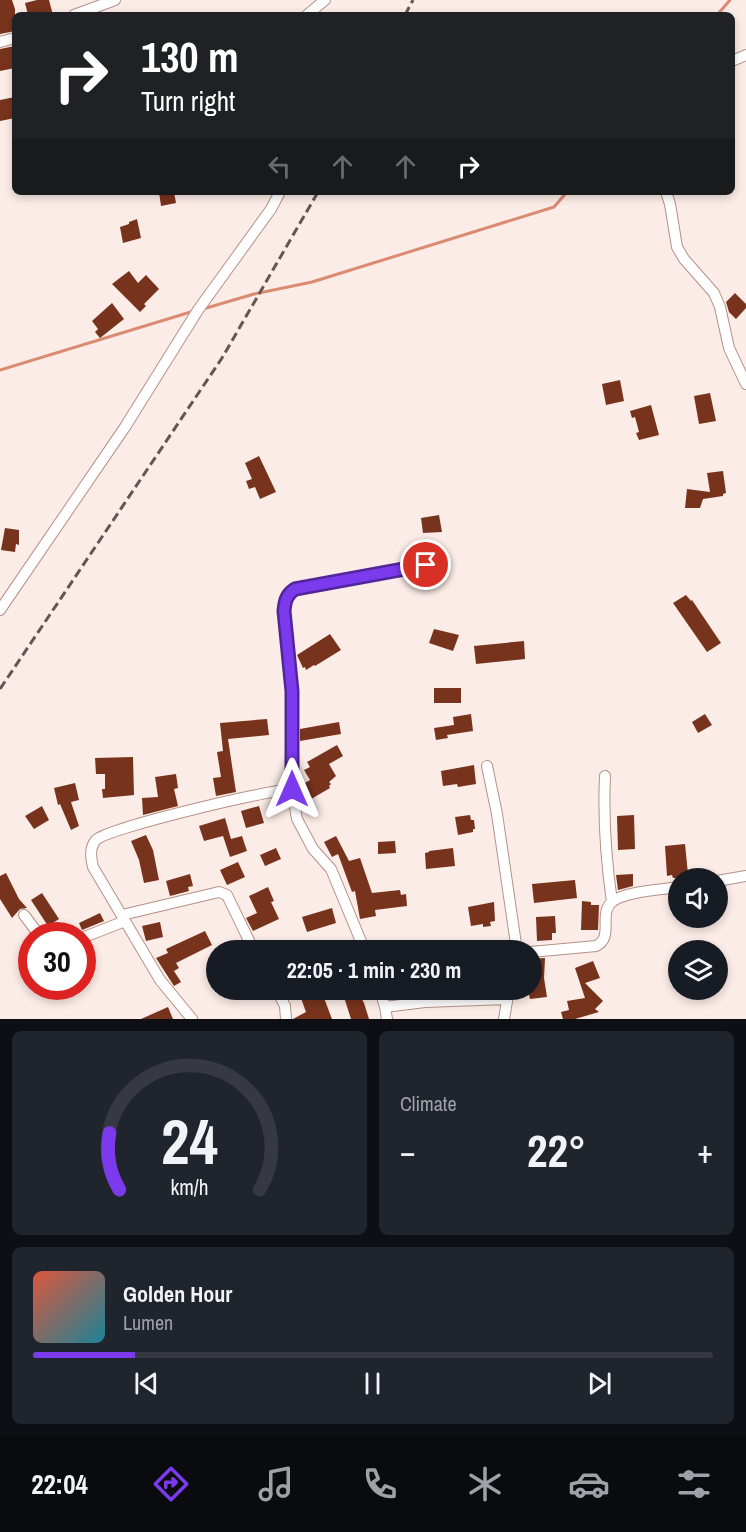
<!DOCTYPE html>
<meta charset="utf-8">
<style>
body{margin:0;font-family:"Archivo Narrow",sans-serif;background:#20242c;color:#f1f3f6;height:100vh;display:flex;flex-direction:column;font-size:22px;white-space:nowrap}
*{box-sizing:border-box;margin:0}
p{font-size:20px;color:#9ea1a6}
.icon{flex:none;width:33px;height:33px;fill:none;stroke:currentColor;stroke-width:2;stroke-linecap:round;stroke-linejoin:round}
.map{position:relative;height:1019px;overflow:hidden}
.details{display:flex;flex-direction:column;gap:12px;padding:12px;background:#0d0f14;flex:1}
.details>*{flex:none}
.banner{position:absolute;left:12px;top:12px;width:723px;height:183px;border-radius:9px;box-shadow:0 3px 9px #0003;background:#202124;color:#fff;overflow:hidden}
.buttons{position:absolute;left:668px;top:868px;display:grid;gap:12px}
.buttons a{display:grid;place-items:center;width:60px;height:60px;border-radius:50%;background:#171b24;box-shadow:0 3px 9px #0003;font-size:30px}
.speed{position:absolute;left:18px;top:922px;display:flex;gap:12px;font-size:30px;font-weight:700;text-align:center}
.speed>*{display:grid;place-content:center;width:78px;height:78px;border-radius:50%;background:#171b24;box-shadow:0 3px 9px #0003;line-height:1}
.speed .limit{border:9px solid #d22;background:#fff;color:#111}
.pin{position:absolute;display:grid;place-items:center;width:51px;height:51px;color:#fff;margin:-26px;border:3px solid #fff;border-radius:50%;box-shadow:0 2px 6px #0007}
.me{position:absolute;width:66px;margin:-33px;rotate:0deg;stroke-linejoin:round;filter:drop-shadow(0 0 4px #0008)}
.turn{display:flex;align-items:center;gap:21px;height:126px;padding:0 30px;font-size:27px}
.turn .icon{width:78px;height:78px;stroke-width:2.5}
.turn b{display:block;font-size:42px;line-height:51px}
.lanes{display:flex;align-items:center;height:57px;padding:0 30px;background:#0003;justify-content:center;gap:30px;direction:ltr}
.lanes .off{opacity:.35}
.big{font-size:45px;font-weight:700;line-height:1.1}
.details .card{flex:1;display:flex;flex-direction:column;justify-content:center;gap:9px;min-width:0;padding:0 21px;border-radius:9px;background:#20242c}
.details .dial{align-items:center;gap:0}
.dial svg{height:156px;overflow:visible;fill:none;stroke:#363941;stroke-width:7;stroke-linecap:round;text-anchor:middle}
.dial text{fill:#f1f3f6;stroke:none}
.song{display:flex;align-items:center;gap:18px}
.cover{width:72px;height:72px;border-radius:9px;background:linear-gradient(135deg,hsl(10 70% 55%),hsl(190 70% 35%))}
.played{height:6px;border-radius:3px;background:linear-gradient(90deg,#7c3aed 15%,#363941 15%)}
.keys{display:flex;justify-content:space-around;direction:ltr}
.heat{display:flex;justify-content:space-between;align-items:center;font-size:33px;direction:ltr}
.details .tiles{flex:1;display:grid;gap:12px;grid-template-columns:1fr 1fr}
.card:last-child{grid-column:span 2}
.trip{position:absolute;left:206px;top:940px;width:336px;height:60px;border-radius:30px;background:#171b24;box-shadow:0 3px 9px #0003;font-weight:700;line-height:60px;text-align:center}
.dock{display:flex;height:96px;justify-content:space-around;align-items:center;background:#090b0e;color:#9ea1a6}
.dock .icon{width:42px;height:42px}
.dock .selected{color:#7c3aed}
.dock b{font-size:27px;color:#f1f3f6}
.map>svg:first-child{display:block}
</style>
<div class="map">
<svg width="746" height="1019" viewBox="0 0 746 1019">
<rect width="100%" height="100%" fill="#fcece7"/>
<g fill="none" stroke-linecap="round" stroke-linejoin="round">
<path stroke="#da8b72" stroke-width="3" d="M717,15l13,-15
M203,309l51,-15 58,-12 242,-75 13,-15
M0,370l194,-59"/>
</g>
<path fill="#78331d" d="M0,0h12l3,9v22l-15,3z
M37,0h12l4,15h-25l-3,-12z
M15,46v22l-15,3v-22z
M15,97v21l-15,3v-21z
M159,192h15l2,11 -15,3z
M137,219l4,19 -18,5 -3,-16 9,-3v-2z
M129,271l9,12 8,-8 13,14 -15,15 2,2 -6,6 -28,-28z
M735,293l11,11v4l-10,11 -7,-7 -3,-10z
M112,303l12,16 -24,19 -5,-6 3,-3 -6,-8z
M620,380l4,21 -18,4 -4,-21z
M710,393l6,28 -17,3 -5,-28z
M651,405l8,30 -20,5 -3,-7 3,-1 -4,-15 -3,1 -2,-7z
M259,456l17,36 -16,7 -5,-12 -6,2 -3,-8 6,-2 -7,-16z
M723,471l3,22 -3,1v2l-20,3 -3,9h-15l2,-19 23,3 -3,-19z
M439,515l3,17 -19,1 -2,-15z
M5,528l14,2v15l-3,-1 -1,8 -14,-2z
M686,595l5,6 1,-1 29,43 -14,9 -34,-49z
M434,629l25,6 -6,16 -24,-8z
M330,634l11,16 -26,16 -1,-1 -8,5 -1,-3 -2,1 -6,-13z
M524,641l1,18 -49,5 -2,-18z
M434,688h27v15h-27z
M471,714l2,17 -26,4 1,3 -12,2 -2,-12 20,-3 -1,-8z
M705,714l7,11 -14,8 -6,-11z
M267,719l2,16 -41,4 8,53 -20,4 -3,-18 8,-1 -4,-25 6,-1 -3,-28z
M339,722l2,12 -41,7v-12z
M337,745l6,11 -14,8 7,12 -7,6 2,2 -2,2 1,2 -24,14 -5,-8 3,-5 -3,-4 9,-5 -6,-10 6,-3 -3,-5z
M133,757l1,38 -31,3 -1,-9h3v-15h-9l-1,-16z
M474,765l2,19 -18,3 -1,-3 -14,2 -2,-15z
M176,774l2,14 -4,1 4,17 -35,9 -1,-17 16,-1 -3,-20z
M75,783l4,17 -8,2 8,24 -8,4 -11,-26 -2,1 -4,-17z
M42,806l7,14 -15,9 -9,-13z
M259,806l5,17 -18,5 -5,-17z
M470,815l1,5h3l1,9h-2v3l-15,3 -3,-18z
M634,815l1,34 -17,1 -1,-34z
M225,818l6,21 11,-3 5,15 -17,6 -7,-21 -19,5 -5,-15z
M146,835l7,15 6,30 -15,3 -5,-23 -8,-19z
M336,836l13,25 11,-3 12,35 28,-3 1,5 5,-1 1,12 -32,4 1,6 -16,3 -5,-28 -3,1 -14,-38 -6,3 -8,-15z
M395,841l1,12 -18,1v-12z
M685,844l3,30 -8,1v3h-7l-1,-3 -5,1 -2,-30z
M276,848l5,11 -16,7 -5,-11z
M453,848l2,18 -29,3 -1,-16 4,-1v-1z
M238,862l7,15 -18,8 -7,-15z
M6,873l13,26 8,9 -7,1 -8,9 -12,-19v-23z
M190,874l3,12 -5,1 1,4 -19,5 -4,-15z
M633,874v12l-15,4 -2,-15z
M575,880l2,18 -43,5 -2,-19z
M268,887l6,14 -3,1 8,17 -26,12 -7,-13 11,-5 -8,-17z
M42,893l17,26 -11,7 -17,-26z
M582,901l9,1v3h8l-1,25h-17z
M494,902l1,19 -5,1 1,4 -8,1v-3l-12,2 -3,-19z
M332,908l4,15 -29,9 -5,-15z
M100,913l4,8 -22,9 -3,-7z
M555,916l1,17h-4v7l-15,1 -1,-24z
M160,922l3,15 -17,4 -4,-15z
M205,931l7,14 -36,18 3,5 -5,3 7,11 -7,4 -18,-28 12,-5 -2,-4z
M545,958l-1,20 3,19 -17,2 -2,-9h3v-31z
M593,961l7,17 -15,5 18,18 -8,8 4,3 -24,7h-12l-2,-7 8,-2 -2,-9 18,-3 -10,-30z
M298,990h23l11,29h-39l13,-7z
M358,992l6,11 5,16h-18l-7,-22z
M168,1007l5,12h-32z"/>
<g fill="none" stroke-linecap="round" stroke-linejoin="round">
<defs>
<path id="street" d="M74,15l41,-15
M307,15l18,-15
M0,42l15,-4
M732,61l14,-6
M666,192l4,12 7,43 7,12 30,34 6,14 9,41 17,36
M0,610l125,-183 73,-117 73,-101 9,-17
M487,766l10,48 20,137
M605,776c-2,42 1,84 7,126
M717,881l29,-5
M24,915l16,21
M122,915l97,-23 8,3 27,56
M82,938l43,-17
M365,951l-34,-82 -18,-20 -16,-30 -5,-30v-98l-8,-80c1,-10 2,-16 11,-22l131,-24
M531,952l65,-6c19,-9 1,-33 17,-45 14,-10 48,-11 65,-14
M277,990l8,16 1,13
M380,990l5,17 2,12
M385,1007l40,-5 82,-3
M192,1019l-32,-39 -67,-113c-2,-9 -4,-19 3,-27 11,-12 173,-50 196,-51
M504,1019l5,-29"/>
</defs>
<use href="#street" stroke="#b59186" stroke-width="12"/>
<use href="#street" stroke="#fff" stroke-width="10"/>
<path stroke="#645652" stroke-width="3" stroke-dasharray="9 4.5" stroke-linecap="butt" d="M405,15l8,-15
M0,689l222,-331 96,-166"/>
</g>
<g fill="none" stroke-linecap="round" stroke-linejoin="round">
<defs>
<path id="route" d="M292,789v-98l-8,-80c1,-10 2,-16 11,-22l131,-24"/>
</defs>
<use href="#route" stroke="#51269a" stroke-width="15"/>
<use href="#route" stroke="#7c3aed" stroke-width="10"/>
</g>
</svg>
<div class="buttons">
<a><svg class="icon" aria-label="sound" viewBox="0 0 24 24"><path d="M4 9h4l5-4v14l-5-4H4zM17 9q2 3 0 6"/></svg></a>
<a><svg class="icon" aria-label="layers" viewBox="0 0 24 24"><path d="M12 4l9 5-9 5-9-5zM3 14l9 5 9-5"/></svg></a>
</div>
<div class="speed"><div class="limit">30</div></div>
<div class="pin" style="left:426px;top:565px;background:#d93025"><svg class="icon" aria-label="arrive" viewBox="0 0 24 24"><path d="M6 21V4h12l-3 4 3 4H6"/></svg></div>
<svg class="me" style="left:292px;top:789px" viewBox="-20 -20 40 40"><path d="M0-17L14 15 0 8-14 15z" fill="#7c3aed" stroke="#fff" stroke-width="4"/></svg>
<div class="trip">22:05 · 1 min · 230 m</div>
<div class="banner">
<div class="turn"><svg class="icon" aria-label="right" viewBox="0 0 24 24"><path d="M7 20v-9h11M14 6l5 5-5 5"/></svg><div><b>130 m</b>Turn right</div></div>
<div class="lanes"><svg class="icon off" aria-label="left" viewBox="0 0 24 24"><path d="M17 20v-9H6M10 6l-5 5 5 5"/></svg><svg class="icon off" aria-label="ahead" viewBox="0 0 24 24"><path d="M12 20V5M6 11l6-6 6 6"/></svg><svg class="icon off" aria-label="ahead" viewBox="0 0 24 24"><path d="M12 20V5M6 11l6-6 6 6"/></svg><svg class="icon" aria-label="right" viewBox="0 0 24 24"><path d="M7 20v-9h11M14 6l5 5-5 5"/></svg></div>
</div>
</div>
<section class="details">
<div class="tiles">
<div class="card dial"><svg viewBox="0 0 100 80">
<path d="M14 69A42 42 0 1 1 86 69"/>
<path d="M14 69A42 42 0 0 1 9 40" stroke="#7c3aed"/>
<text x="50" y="56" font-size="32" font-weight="700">24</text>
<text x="50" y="72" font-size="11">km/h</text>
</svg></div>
<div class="card"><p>Climate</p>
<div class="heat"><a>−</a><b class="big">22°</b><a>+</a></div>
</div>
<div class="card">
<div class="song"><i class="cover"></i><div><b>Golden Hour</b><p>Lumen</p></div></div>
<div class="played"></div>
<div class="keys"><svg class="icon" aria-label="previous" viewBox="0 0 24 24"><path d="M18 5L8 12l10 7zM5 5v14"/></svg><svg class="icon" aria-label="pause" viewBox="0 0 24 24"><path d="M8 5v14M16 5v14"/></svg><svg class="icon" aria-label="next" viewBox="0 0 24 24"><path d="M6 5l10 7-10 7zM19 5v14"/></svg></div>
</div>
</div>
</section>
<nav class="dock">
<b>22:04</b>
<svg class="icon selected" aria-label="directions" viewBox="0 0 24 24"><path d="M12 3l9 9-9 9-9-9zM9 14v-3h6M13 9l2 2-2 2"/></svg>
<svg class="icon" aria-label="music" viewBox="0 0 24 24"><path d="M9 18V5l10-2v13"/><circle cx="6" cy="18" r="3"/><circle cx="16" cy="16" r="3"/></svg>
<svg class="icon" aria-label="phone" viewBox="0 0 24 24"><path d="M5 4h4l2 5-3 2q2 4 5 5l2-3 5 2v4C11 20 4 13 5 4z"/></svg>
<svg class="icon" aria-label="climate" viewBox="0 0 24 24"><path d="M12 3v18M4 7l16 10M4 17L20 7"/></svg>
<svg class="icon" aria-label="car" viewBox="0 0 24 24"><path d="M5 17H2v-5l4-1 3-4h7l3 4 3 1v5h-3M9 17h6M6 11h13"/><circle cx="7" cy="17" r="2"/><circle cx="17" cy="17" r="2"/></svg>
<svg class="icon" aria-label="filters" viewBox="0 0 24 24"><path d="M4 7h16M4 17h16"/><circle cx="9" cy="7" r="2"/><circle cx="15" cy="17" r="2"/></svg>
</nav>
